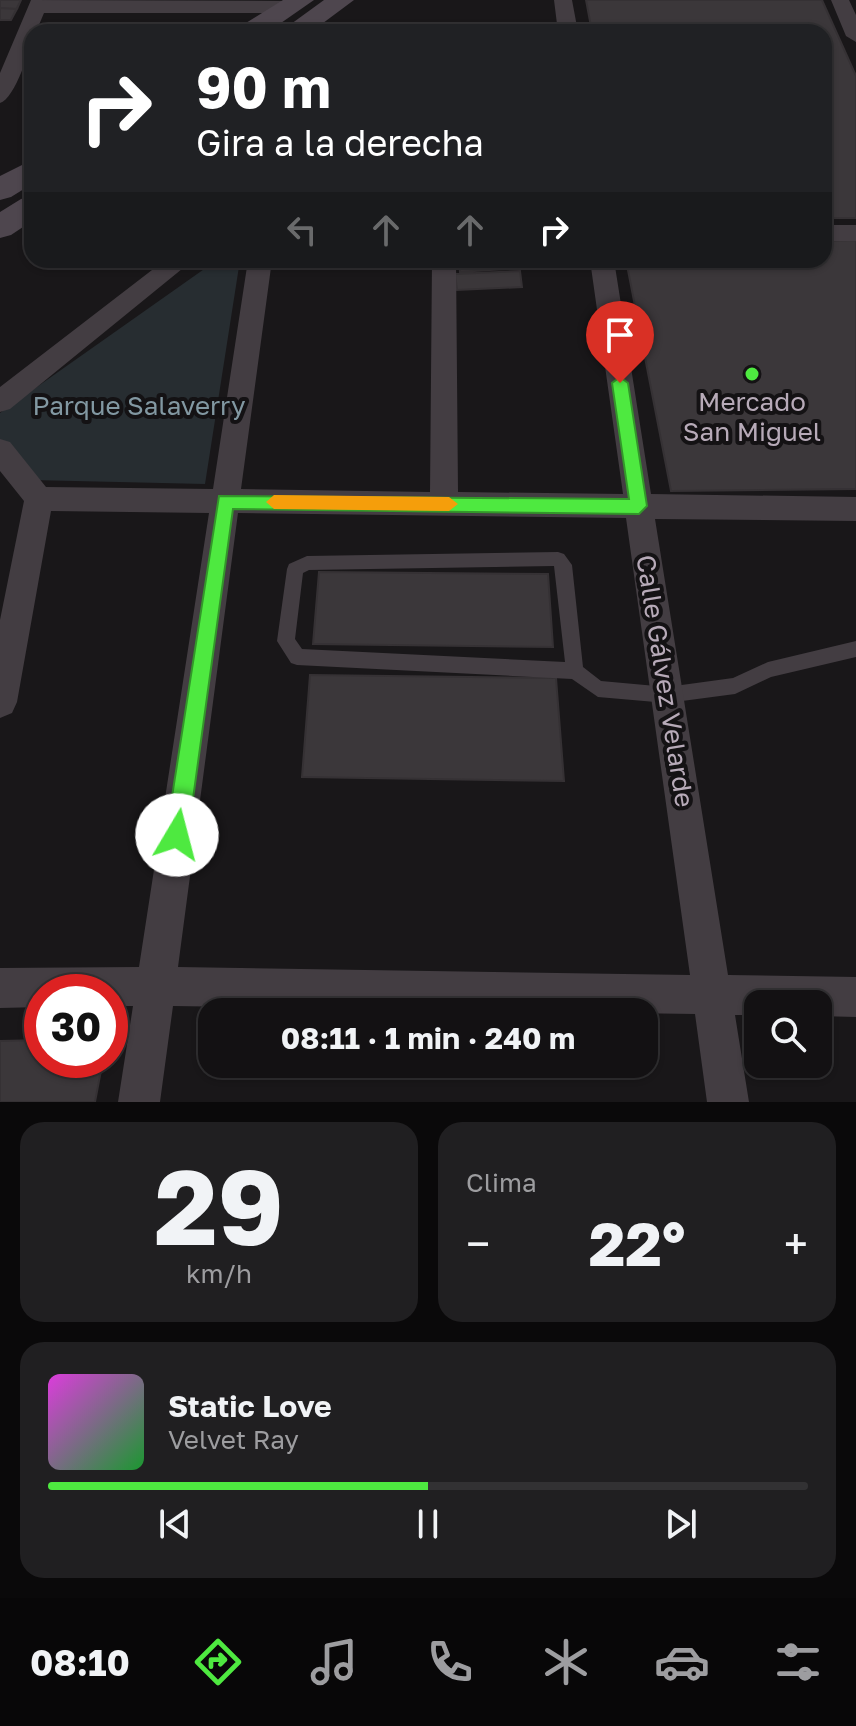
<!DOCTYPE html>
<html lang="es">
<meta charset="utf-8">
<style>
body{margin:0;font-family:"Golos Text",sans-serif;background:#201f21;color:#f1f3f6;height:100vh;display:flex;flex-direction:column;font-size:30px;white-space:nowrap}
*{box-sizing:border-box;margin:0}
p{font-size:26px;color:#9d9da0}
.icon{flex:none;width:44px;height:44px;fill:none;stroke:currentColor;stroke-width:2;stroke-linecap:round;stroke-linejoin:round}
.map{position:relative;height:1102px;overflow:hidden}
.sheet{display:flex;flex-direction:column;gap:20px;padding:20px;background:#0a090a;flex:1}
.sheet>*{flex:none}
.guide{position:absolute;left:24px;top:24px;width:808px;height:244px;border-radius:24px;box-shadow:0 2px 6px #0004,0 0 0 2px #323133;background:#202124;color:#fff;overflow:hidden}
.buttons{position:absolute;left:744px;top:990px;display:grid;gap:16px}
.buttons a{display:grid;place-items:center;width:88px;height:88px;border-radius:16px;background:#131113;box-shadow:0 2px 6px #0004,0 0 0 2px #323133;font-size:40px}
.speed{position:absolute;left:24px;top:974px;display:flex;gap:16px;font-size:40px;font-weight:700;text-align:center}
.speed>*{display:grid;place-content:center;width:104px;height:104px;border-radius:50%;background:#131113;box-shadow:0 2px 6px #0004,0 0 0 2px #323133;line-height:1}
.speed .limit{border:12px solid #d22;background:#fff;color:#111}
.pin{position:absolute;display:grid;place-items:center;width:68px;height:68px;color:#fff;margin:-82px -34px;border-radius:50% 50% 50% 0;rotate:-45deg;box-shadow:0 0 8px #0007}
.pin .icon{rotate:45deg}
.me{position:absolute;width:88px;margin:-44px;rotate:8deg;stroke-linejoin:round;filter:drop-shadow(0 0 6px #0008)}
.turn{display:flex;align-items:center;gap:28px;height:168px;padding:0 40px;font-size:36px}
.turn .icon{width:104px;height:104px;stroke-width:2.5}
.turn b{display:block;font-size:56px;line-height:68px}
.lanes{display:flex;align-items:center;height:76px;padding:0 40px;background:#0003;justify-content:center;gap:40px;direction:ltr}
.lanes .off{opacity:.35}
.big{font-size:60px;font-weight:700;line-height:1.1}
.sheet .card{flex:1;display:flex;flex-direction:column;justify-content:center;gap:12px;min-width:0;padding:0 28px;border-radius:24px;background:#201f21}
.sheet .dial{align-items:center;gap:0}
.dial b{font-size:104px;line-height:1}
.song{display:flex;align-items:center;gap:24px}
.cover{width:96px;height:96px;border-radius:12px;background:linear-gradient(135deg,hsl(300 70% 55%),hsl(130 70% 35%))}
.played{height:8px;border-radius:4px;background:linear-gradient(90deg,#4ee940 50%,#323133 50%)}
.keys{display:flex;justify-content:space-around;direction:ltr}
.heat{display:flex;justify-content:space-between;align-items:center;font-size:44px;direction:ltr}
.sheet .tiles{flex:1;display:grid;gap:20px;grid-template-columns:1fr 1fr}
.card:last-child{grid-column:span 2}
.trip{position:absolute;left:198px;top:998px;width:460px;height:80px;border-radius:24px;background:#131113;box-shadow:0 2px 6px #0004,0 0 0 2px #323133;font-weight:700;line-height:80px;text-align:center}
.dock{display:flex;height:128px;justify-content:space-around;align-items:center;background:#080708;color:#9d9da0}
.dock .icon{width:56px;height:56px}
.dock .current{color:#4ee940}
.dock b{font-size:36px;color:#f1f3f6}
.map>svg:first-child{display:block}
</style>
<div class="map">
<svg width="856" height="1102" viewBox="0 0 856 1102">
<rect width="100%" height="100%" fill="#191719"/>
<path fill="#272d31" d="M217,260h23l-35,224 -174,-4 -31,-36v-31z"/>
<path fill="#3b373a" stroke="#353134" stroke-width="2" d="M0,0h21l-4,9 -17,-1z
M0,0h21l-10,20h-11z
M586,0h236l34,76v142h-32v-186h-232z
M0,8l17,1 -6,11h-11z
M856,240v249l-185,2 -45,-231h198v-19z
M519,260l2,8 -61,4 -1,-10z
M520,271l2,16 -65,3 -2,-16z
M319,572l229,2 5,73 -240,-3z
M310,675l246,3 8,103 -262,-4z
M42,1040v20h61l-8,42h-95v-61z"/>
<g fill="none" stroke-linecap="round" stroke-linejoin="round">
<path fill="#433d42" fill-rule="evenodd" d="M558,552l6,2 8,11 11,102 18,14 66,6 66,-9 35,-16 88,-21v16l-85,20 -36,17 -68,9 -69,-6 -26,-18 -275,-14 -6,-2 -14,-22 10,-72 2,-5 18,-8zM554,566l11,96 -263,-13 -7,-10 8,-66 6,-3z"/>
<path fill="#433d42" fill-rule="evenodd" d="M31,0l259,1 9,6 -9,6h-246l-8,19h-4c0,15 -17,67 -32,71v-30z
M554,0h18l6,32h-20z
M831,0h18l7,15v27l-10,-6z
M824,225h32v16h-32z
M165,260h28l-183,149 -10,3v-25z
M248,260h24l-31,229 189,3 2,-232h24l2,232 165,2 -33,-234h24l37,234 205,3v24l-201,-2 73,456 128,2v40l-38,-1v-12h-60v11h-23l14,87h-42l-12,-88 -522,-8 -13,96h-42l15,-96h-23v-14h-68v15l-42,1v-40l139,-1 70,-454 -158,-2 -34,191 -5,11 -12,5v-98l24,-119 -24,-30v-32l10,3 36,45 167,2zM238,513l388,5 64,457 -512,-8z"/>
<path fill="#4e464e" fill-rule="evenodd" d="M283,0h31l-46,32h-31l4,-6z
M324,0h30l-43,32h-31z
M32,160v24l-21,13 -11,3v-24z
M32,196v25l-21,14 -11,3v-26l21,-13z"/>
</g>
<path fill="#4ee940" stroke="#33972a" stroke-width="2" d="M620,377l8,6 19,123 -8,8 -406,-5 -45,326 -3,7 -8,4 -8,-4 -3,-7 53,-339 410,3 -17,-116z"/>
<path fill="#f59e0b" d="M274,495l175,2 9,7 -9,7 -175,-2 -8,-7z"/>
<circle fill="#4ee940" stroke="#141214" stroke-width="3" cx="752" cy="374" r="8"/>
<g text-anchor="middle" stroke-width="8" stroke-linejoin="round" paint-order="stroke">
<g font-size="26" fill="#b7aab8" stroke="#141214">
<text x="752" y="411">Mercado<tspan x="752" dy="30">San Miguel</tspan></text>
</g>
<g font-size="26" fill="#8298a2" stroke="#141214">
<text x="139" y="415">Parque Salaverry</text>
</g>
<g font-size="26" fill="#b7aab8" stroke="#141214">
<text transform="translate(665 681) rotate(81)" y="9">Calle Gálvez Velarde</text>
</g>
</g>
</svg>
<div class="buttons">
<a><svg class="icon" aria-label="search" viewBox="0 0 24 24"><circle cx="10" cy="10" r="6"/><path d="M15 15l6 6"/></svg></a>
</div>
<div class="speed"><div class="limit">30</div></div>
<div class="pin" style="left:620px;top:383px;background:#d93025"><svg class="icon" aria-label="arrive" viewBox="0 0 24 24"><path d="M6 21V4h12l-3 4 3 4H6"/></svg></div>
<svg class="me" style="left:177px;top:835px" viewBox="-20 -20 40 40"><circle r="19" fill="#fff"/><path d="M0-13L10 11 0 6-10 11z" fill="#4ee940"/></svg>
<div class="trip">08:11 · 1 min · 240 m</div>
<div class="guide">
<div class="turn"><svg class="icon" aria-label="right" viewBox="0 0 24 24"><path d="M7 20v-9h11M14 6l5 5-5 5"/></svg><div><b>90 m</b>Gira a la derecha</div></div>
<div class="lanes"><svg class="icon off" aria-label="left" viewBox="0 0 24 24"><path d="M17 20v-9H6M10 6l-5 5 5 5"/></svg><svg class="icon off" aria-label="ahead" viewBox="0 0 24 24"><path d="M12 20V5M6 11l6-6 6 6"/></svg><svg class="icon off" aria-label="ahead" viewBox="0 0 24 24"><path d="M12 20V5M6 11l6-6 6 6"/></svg><svg class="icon" aria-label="right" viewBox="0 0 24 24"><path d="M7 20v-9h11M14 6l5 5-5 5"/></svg></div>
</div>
</div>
<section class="sheet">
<div class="tiles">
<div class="card dial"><b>29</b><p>km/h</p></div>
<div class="card"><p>Clima</p>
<div class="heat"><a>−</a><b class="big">22°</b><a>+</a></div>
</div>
<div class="card">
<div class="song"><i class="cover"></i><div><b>Static Love</b><p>Velvet Ray</p></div></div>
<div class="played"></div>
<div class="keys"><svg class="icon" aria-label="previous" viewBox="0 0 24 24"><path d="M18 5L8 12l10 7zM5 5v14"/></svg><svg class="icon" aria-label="pause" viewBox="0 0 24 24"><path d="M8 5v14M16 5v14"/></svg><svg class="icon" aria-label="next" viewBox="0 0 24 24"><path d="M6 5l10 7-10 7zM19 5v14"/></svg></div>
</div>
</div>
</section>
<nav class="dock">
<b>08:10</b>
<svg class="icon current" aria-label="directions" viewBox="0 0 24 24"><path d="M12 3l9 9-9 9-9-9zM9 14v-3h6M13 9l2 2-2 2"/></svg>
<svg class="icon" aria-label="music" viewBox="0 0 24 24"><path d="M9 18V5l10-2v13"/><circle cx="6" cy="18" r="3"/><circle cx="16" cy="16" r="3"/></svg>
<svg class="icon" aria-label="phone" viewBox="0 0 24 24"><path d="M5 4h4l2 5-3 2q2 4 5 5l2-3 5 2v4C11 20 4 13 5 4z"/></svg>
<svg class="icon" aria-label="climate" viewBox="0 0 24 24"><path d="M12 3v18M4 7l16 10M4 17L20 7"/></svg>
<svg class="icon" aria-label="car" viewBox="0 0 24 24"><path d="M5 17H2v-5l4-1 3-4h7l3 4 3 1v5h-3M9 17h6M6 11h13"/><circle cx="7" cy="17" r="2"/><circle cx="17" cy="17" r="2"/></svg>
<svg class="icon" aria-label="filters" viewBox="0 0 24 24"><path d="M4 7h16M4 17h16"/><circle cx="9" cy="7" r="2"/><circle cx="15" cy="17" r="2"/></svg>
</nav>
